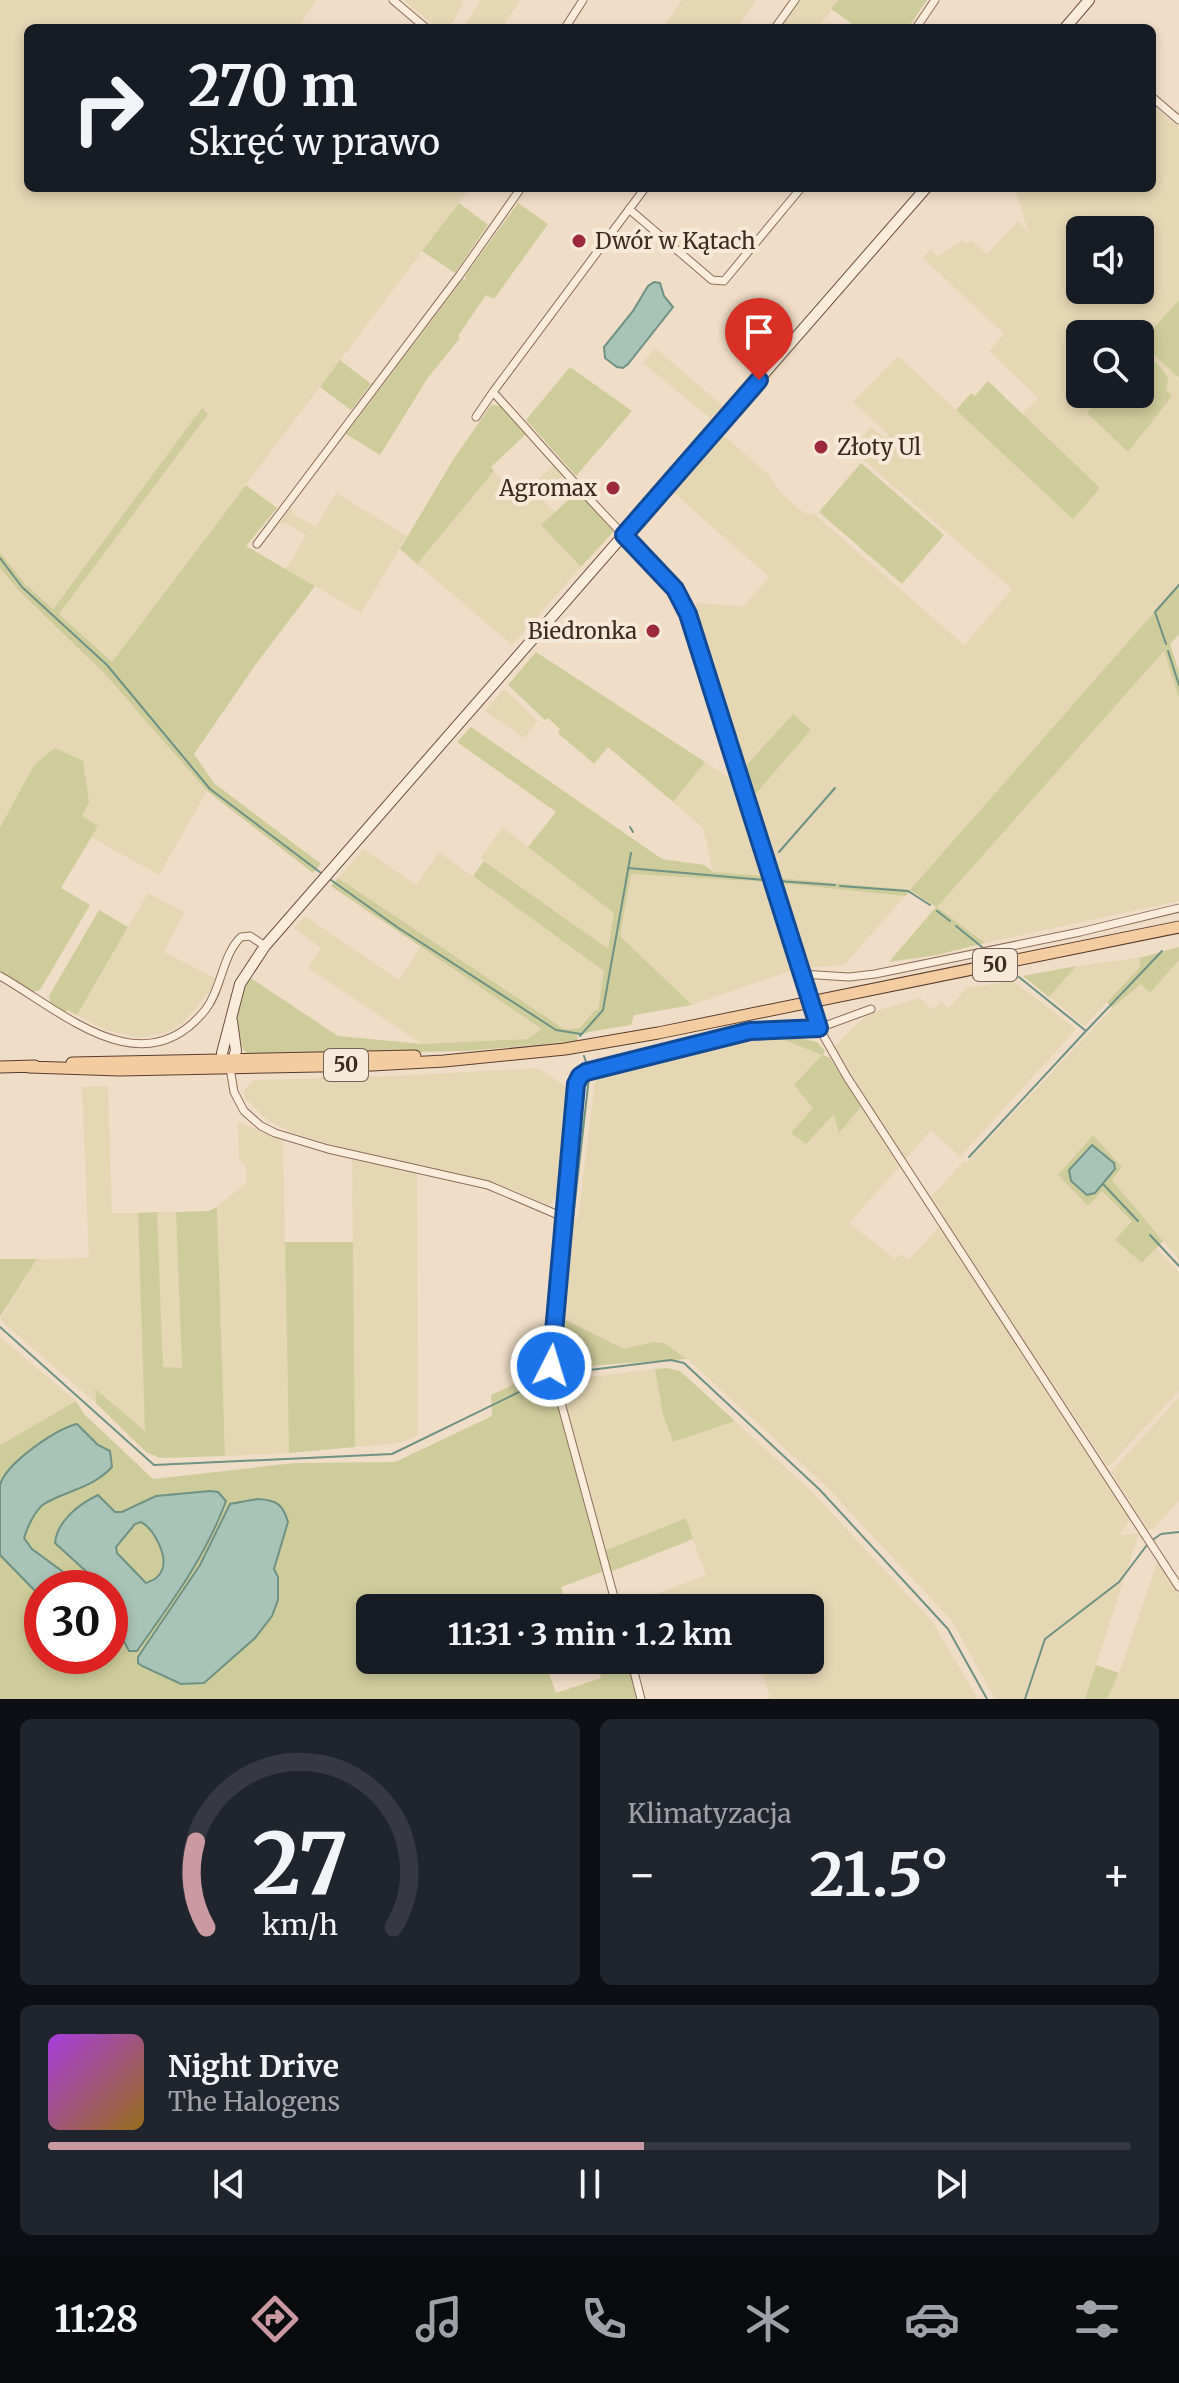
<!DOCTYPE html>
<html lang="pl">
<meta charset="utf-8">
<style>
body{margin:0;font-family:Merriweather,serif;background:#20242c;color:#f1f3f6;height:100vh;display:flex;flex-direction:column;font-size:30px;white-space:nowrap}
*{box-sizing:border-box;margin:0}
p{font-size:26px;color:#9ea1a6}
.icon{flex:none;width:44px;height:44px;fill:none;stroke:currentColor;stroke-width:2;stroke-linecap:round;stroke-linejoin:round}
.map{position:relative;height:1699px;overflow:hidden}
.drawer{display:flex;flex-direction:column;gap:20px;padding:20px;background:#0d0f14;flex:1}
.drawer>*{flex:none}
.top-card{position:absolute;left:24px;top:24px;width:1132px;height:168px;border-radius:12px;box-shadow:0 4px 12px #0003;background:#171b24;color:#f1f3f6;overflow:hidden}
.fabs{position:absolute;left:1066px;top:216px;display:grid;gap:16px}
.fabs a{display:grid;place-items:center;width:88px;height:88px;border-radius:12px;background:#171b24;box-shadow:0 4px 12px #0003;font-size:40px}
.speed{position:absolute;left:24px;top:1570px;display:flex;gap:16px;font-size:40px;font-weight:700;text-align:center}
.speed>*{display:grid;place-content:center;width:104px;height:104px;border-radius:50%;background:#171b24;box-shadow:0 4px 12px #0003;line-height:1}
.speed .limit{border:12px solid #d22;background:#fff;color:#111}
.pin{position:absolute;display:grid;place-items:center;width:68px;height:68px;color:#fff;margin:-82px -34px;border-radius:50% 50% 50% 0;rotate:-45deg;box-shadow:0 0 8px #0007}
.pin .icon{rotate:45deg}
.me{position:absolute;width:88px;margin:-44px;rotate:5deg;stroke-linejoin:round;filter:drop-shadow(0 0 6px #0008)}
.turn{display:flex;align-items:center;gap:28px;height:168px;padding:0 32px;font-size:36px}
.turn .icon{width:104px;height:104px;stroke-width:2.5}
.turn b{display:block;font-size:56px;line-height:68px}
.big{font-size:60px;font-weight:700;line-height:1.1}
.drawer .card{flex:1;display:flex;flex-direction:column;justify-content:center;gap:12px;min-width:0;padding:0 28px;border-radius:12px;background:#20242c}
.drawer .dial{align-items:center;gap:0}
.dial svg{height:208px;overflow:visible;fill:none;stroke:#363941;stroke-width:7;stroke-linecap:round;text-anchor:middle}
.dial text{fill:#f1f3f6;stroke:none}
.song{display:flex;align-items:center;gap:24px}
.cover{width:96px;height:96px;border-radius:12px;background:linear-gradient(135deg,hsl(280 70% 55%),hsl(40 70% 35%))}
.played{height:8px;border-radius:4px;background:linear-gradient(90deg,#cb99a2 55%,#363941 55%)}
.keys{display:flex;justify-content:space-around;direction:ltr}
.heat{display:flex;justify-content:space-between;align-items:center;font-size:44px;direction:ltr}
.drawer .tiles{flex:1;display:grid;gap:20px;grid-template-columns:1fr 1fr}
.card:last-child{grid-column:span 2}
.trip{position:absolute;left:356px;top:1594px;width:468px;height:80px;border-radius:12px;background:#171b24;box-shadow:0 4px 12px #0003;font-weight:700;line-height:80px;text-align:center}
.dock{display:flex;height:128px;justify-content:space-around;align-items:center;background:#090b0e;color:#9ea1a6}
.dock .icon{width:56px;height:56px}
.dock .current{color:#cb99a2}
.dock b{font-size:36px;color:#f1f3f6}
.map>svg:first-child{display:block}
</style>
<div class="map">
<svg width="1179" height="1699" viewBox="0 0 1179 1699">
<rect width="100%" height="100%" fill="#f0ddc7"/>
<path fill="#e5d6b4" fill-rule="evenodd" d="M0,0h317l-16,23 7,5h-280v160h442l-358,474 -53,-48 149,-201 -6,-4 -150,200 -27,-25 -25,-32z
M406,0h54l3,4 -14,24h-11l-33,-26z
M481,0h39l-18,28h-40z
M682,0h74l-19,28h-74z
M798,0h40l-20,28h-40z
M1152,104l27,23v173l-37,42 37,36v206l-269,307 -133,-13 -25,-80 59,-68 -18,-16 -50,55 -49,-152 4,2 -2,-16 48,3 25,-29 -95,-84 50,-57 45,39 12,18 23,20 10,1 150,131 48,-56 -161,-140 20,-22 15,11 3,-3 -36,-33 45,-46 175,162 27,-30 -78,-74 16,-16 -49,-47 15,-17 -81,-76 7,-9 8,7 25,-16 4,4 4,-4 16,14 31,-33 10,11 -13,-44h137zM1080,230h60v60h-60zM1080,334h60v17l3,-3 23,42 -79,23 16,-19h-23z
M655,348l68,58 -12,13 -68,-56z
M554,465l10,10 -24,22 15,15 -13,13 39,42 -69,78 -95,-81 77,-93 25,26z
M336,493l71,43 -46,77 -75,-44 20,-34 -20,-12 -7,1 12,-17 2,7 23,13z
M0,568l19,23 84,81 104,119 -48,84 -68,-38 6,-11 -15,-10 -48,-50 -34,62z
M1164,651l15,47v203l-194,42 -48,-36z
M504,689l34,32 -14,17 -39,-27z
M705,762l33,21 28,93 -53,-4 -10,-44 -30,-26z
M502,827l112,86 -6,37 -127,-92z
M364,849l52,36 23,-33 165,119 -6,39h-3l-15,18 -16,1 -226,-151z
M631,874l137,8 28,87 -104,36 -72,-69z
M778,883l127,13 -61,69 -40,3z
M148,893l37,19 -21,40 51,26 -4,12 -28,33 -14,9 -30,6 -34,-8 -28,-15z
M305,916l94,64 21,-33 123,82 -16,10 -105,5 -114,-76 13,-20 -27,-20z
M1139,958l3,8 -58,60 -35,-29 27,-31z
M1179,960v300l-67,-80 10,-13 -29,-31 -35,39 30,31 14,-16 30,31 -16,19 26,23 15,-14 22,23v119l-71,76 -178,-269 34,-37 3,1 155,-164 20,-14 9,8z
M1013,981l63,48 -116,128 -29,-27 -26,30 -71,-113 26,-26 16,-10 44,-13 13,12 8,-9 8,7 17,-20z
M783,1034l-3,5 43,16 -10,53 -21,26 42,-20 5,18 22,-25 39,59 -51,57 46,36 6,-5 8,6 30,-33 192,292 -12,16 20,-2 -54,166h-90l-43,-78 -129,-138 -136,-124 -23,-16 -11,-1 -29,7 -62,-31 10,-101 6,1 18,-144 153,-37z
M538,1068l29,19 -9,107 -9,11 -53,-22 -143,-32 -60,-18 -26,-13 -22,-22 -1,-8 11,-10 141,-4z
M108,1086l4,127h26l8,219 -51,-42 1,13 -96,-83 37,-61 52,-1 -7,-171z
M238,1122l45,19 6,312 -64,3 -8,-249 29,-24v-16l-7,-8z
M352,1157l65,15 1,263 -19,8 -44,4z
M157,1212h19l6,156h-19z
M0,1337l76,64 -76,44z
M655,1369l8,46 10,27 62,-21 78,72 119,128 46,78h-213l5,-2 -12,-37h52v-52h-190l86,-33 -21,-57 -81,33 -46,-170z
M1179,1397v104l-25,27 -6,2 -37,-58z
M1158,1561l21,33v105h-72l12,-26z"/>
<path fill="#cecc9a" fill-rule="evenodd" d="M838,0h89l-19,28h-50l-27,-19z
M459,203l29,22 -33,48 -33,-22z
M518,203l30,21 -54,75 -8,-4 -28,41 2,2 -33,41 -47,76 -34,-21 117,-155 3,1 -1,-4z
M1179,300v78l-38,-36z
M1143,348l25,29 -2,13 6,6 -44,56 -41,-39 16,-19h37v-43z
M340,360l31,24 -20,26 -31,-23z
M570,367l62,44 -56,65 -50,-56z
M988,381l112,107 -27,31 -117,-109 15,-17 4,3z
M491,405l10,1 25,28 -35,33 3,4 -77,93 -17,-15 53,-89z
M202,408l6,6 -149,200 53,48 134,-177 31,23 -31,38 69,40 -59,78 -62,90 20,29 107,81 -8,9 -106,-82 -104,-119 -84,-81 -19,-23v-16l25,32 28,25z
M861,463l83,72 -42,49 -83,-72z
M578,491l36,40 -33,36 -40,-42z
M1179,584v50l-9,10 9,28v26l-15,-47 -227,256 48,36 -48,12 -48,7 47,-55 -25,-16 -6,5 -127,-13 -1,-5 133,12z
M536,652l169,110 -32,40 -65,-55 -14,17 -36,-31 2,-4 -12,-11 -3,2 -37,-35z
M793,714l18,16 -59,68 -9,-29z
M471,727l191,132 43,6 8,7 53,4 2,6 -137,-8 -11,62 72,69 -58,10 -3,10 -42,7 -12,4 1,5 -111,10 -219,4c-20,-18 -8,-57 1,-78l89,59 84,8 105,-5 15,-10 -211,-143 7,-8 226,151 16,-1 15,-18h3l6,-39 -131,-95 11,-15 124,88 6,-36 -86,-66 28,-35 -99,-70z
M55,748l28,13 6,41 -7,14 16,10 -37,62 29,17 -50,85 -8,2 -32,-19v-145l34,-63z
M99,910l29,17 -51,88 -10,-5 -2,3 -15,-10 -1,-7z
M1179,947v13l-29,33 -9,-9 -29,24 -5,-6 34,-36 -2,-8z
M1076,966l-27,31 -26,-21z
M783,1034l34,8 8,9 -2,4 7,3 31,49 -22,26 -5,-19 -28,30 -15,-11 22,-25 -19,-23 28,-30 -43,-17z
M1093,1135l29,32 -10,13 51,61 -21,22 -27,-23 17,-19 -30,-30 -14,15 -30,-31z
M217,1207l8,249 -65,2 -14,-6 -50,-49 -1,-14 50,42 -7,-218 19,-1 6,155 19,1 -6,-156 33,-1z
M285,1242h68l2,205 -66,6z
M1,1259h36l-37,58v-57z
M562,1318l62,31 29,-7 11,1 23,16 -129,9z
M667,1368l13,3 55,50 -62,21 -10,-27 -8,-46z
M547,1369l57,202 -43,16 4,14 -3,7h-192v52h174l12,33 45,-15 -6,-18h32l11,39h-638v-254l76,-44 8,13 69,65 142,-16 100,-1 97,-46 -1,-21zM42,1588h68v68h-68z
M686,1518l7,21 -83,33 -6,-21z
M1096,1665l23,8 -12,26h-22z"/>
<path fill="#a8c3b7" stroke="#6e9284" stroke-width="2" fill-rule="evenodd" d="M654,282l6,1 4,13 9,11 -45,57 -5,4 -6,-1 -12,-9 -1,-11 29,-36 15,-25z
M1092,1145l22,18 1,6 -20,24 -8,2 -16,-14 -2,-11z
M77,1424l21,21 12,6 2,16c-19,21 -47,24 -68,37 -9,6 -17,24 -20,34l8,11 38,28 -1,11h-27v10l-42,-43c0,-18 0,-54 0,-70 6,-22 56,-56 77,-61z
M210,1491l8,1 8,9c-20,55 -55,102 -89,150h-8l-19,-36v-27h-14l-7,-14 -34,-31c2,-22 24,-39 43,-48l17,17h7l34,-16zM141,1522c13,7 27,34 21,48 -3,8 -9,10 -16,13l-29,-30 -1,-6 19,-23z
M258,1499c18,1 25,5 30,23l-14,47 4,8v23l-6,16 -17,22 -51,45 -23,1 -39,-18 -4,-3v-6l62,-92 30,-61z"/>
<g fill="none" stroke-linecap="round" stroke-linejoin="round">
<path stroke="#6e9284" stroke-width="2" d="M0,558l22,29 85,78 103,124 111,84
M1166,644l-11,-32 24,-27
M1168,651l11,34
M630,827l3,5
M779,852l56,-64
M628,868l137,12
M331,880l66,47 159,103 25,4
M778,881l57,4
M840,886l68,5 22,14
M937,911l13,10
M956,926l26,21
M1019,977l67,54 76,-80
M580,1036l23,-26 28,-157
M584,1056l2,6
M969,1157l116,-125
M1103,1184l35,37
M1150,1235l29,31
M0,1327l154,138 238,-11 158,-77
M560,1373l-1,-30 30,-266
M557,1374l114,-14 13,3 136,127 128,139 39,70
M1154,1539l7,-5 18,-2
M1025,1699l20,-60 74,-57 28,-37"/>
<defs>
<path id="street" d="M393,0l33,28
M565,28l18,-28
M775,28l20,-28
M916,28l19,-28
M1152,97l27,23
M645,188l-152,204c40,44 79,89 120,132 34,36 62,57 81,106l125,398 28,49 332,510
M629,209l83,71 12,1 77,-93
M476,417l17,-25
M257,544l202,-268 62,-88
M801,974l48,3 26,-3 205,-42 99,-24
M0,976c62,35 143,113 206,33 16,-21 16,-54 35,-72l9,-1 15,10
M230,1068l4,24 10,19 17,15 14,7 53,16 160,36 75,32 13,-133 6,-11 168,-42 69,-3 52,-19
M563,1217l-12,149 66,242
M631,1660l10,39"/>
<path id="secondary" d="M1065,28l24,-28
M232,1021l4,30 -6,17 -7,-9 -1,-6 18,-69 25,-38 661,-758"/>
<path id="primary" d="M72,1063l343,-7
M0,1067l35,-1
M29,1067l91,3 252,-5 72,-4 121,-12 93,-16 521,-106"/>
</defs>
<use href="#street" stroke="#8c6e5b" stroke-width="9"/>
<use href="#secondary" stroke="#6e4f3f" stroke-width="12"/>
<use href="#primary" stroke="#5a3d30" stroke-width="13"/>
<use href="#street" stroke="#faecdb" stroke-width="7"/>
<use href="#secondary" stroke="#faecdb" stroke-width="10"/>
<use href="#primary" stroke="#f3cc9f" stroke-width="11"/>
</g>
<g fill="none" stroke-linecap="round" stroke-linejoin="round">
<defs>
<path id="route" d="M551,1366l25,-282 4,-8 6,-4 164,-41 69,-3 -131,-414 -13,-25 -51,-54 135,-155"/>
</defs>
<use href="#route" stroke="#114b97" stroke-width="20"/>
<use href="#route" stroke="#1a73e8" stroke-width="14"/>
</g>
<g fill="#9c2a3c" stroke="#f7e9d7" stroke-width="3">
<circle cx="579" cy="241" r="8"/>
<circle cx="821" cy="447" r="8"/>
<circle cx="613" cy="488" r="8"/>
<circle cx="653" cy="631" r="8"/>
</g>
<g text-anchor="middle" stroke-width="8" stroke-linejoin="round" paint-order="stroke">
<g fill="#f7e9d7" stroke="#746357" stroke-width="2">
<rect x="973" y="949" width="44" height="32" rx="6"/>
<rect x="324" y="1049" width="44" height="32" rx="6"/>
</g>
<g font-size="20" font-weight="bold" fill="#3c2920">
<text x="995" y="972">50</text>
<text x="346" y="1072">50</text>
</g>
<g font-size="22" fill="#3c2920" stroke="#f7e9d7" text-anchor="start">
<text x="595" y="249">Dwór w Kątach</text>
<text x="837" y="455">Złoty Ul</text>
<text x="597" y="496" text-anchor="end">Agromax</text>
<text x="637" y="639" text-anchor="end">Biedronka</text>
</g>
</g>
</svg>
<div class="fabs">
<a><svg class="icon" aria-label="sound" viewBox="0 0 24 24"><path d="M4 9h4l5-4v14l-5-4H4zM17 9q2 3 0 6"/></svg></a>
<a><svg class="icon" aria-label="search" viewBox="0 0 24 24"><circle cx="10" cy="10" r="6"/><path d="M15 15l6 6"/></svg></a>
</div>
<div class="speed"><div class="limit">30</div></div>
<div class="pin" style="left:759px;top:380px;background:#d93025"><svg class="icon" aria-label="arrive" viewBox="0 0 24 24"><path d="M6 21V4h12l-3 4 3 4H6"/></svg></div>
<svg class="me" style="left:551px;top:1366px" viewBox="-20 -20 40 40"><circle r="17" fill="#1a73e8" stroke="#fff" stroke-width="3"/><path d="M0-11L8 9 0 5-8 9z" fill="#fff"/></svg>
<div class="trip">11:31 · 3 min · 1.2 km</div>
<div class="top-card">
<div class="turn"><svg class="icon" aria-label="right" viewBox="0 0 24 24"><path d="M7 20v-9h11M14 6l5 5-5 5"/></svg><div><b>270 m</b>Skręć w prawo</div></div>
</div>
</div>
<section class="drawer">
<div class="tiles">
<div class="card dial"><svg viewBox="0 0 100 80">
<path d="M14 69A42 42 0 1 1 86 69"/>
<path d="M14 69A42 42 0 0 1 10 36" stroke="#cb99a2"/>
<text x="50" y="56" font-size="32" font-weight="700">27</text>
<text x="50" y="72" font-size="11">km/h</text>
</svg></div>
<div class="card"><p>Klimatyzacja</p>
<div class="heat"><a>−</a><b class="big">21.5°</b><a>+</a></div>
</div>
<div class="card">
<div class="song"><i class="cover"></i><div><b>Night Drive</b><p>The Halogens</p></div></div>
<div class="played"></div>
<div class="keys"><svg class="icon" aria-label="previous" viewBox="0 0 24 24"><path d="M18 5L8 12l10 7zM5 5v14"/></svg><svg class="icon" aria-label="pause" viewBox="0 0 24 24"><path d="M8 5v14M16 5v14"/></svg><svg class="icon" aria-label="next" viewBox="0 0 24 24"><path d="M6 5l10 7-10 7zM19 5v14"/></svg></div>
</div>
</div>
</section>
<nav class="dock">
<b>11:28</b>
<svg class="icon current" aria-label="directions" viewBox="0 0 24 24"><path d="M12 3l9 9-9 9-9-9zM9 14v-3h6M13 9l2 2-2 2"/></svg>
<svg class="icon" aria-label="music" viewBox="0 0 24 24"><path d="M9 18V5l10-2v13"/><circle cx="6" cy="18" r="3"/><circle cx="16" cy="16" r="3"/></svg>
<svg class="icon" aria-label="phone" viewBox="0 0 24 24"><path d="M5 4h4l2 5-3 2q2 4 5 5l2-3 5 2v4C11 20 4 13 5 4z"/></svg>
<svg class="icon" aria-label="climate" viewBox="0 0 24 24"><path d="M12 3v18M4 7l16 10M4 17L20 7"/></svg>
<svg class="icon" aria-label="car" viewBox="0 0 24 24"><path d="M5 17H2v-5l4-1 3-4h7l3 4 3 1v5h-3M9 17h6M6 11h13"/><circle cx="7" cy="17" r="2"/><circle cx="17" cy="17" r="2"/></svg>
<svg class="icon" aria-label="filters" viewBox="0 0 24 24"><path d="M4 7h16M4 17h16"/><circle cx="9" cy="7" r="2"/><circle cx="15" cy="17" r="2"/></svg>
</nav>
